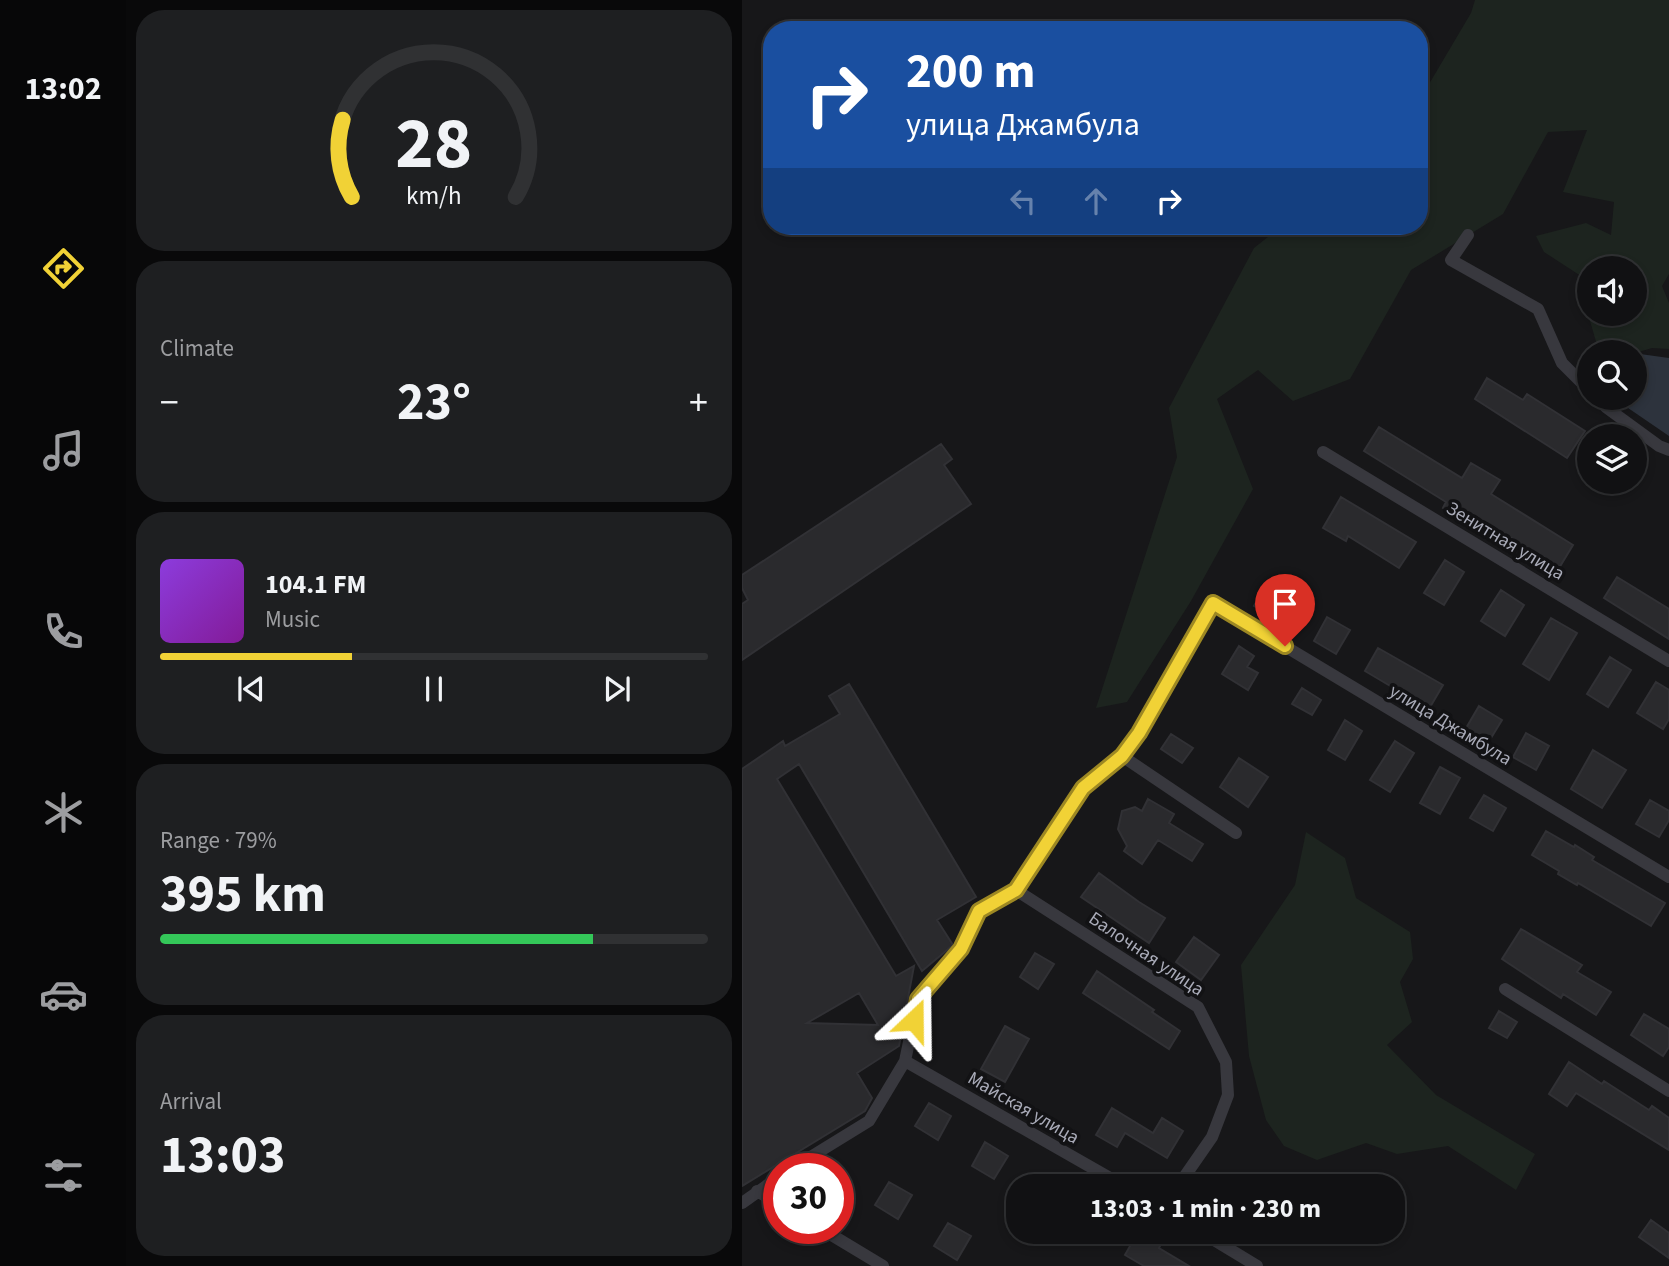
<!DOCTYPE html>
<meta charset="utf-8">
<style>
body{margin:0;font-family:"Source Sans 3",sans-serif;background:#1e1f21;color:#f1f3f6;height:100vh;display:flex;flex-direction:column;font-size:26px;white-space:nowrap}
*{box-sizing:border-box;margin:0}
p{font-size:23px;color:#9c9da0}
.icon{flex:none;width:38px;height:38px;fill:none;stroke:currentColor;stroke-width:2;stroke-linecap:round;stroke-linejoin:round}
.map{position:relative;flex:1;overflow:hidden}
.panel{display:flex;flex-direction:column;gap:10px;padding:10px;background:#09090a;width:616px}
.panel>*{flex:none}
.banner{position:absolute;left:21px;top:21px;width:665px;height:214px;border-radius:28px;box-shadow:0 4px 10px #0003,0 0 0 2px #303133;background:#1a4fa0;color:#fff;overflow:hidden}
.controls{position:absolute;left:835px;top:256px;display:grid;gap:14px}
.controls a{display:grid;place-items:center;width:70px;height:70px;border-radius:50%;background:#111113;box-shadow:0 4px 10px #0003,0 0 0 2px #303133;font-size:35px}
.speed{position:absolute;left:21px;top:1153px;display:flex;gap:14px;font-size:35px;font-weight:700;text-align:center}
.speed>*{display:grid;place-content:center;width:91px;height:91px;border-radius:50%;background:#111113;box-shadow:0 4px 10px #0003,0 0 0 2px #303133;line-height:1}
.speed .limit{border:10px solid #d22;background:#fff;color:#111}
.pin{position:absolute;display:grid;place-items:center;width:60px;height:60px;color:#fff;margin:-72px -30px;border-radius:50% 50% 50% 0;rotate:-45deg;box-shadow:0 0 7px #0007}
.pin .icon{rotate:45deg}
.me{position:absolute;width:77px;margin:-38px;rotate:23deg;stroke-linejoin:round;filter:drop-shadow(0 0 5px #0008)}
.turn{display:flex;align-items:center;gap:24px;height:147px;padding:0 28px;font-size:32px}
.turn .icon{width:91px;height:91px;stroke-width:2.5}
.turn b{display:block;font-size:49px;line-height:60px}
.lanes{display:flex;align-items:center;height:66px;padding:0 28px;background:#0003;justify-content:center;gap:35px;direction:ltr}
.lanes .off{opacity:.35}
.big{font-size:52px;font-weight:700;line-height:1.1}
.panel .tile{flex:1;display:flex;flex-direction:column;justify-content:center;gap:10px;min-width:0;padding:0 24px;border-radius:28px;background:#1e1f21}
.panel .dial{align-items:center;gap:0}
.dial svg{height:182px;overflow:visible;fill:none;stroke:#303133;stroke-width:7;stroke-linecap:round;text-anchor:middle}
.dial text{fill:#f1f3f6;stroke:none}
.song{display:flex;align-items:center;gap:21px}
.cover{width:84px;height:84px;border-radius:10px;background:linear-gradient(135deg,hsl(270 70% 55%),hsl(290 70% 35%))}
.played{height:7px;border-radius:4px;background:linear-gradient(90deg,#f1d236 35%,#303133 35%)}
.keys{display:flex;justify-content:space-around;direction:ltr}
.heat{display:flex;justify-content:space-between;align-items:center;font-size:38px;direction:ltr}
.charge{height:10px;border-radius:5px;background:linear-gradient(90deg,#34c759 79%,#303133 0)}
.trip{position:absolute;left:264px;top:1174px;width:399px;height:70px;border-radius:28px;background:#111113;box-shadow:0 4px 10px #0003,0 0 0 2px #303133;font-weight:700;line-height:70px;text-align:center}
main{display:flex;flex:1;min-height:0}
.menu{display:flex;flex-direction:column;width:126px;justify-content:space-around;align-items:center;background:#070708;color:#9c9da0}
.menu .icon{width:49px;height:49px}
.menu .active{color:#f1d236}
.menu b{font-size:32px;color:#f1f3f6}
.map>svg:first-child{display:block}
</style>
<main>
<nav class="menu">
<b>13:02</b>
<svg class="icon active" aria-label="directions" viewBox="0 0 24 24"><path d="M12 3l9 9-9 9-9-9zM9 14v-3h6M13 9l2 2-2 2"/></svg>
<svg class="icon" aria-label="music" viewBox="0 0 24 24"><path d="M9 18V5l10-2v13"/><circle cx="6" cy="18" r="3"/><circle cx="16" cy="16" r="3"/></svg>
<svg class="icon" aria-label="phone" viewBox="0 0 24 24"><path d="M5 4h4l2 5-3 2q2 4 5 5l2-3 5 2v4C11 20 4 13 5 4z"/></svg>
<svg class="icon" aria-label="climate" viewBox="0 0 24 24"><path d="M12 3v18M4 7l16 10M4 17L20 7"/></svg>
<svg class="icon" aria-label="car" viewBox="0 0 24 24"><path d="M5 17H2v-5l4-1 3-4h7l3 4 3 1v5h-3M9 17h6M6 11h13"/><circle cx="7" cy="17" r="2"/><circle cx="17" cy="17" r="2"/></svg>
<svg class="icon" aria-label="filters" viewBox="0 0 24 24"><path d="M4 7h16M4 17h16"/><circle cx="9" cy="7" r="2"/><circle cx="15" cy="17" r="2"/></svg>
</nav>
<section class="panel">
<div class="tile dial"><svg viewBox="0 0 100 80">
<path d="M14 69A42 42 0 1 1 86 69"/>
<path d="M14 69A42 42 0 0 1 10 35" stroke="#f1d236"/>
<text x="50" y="56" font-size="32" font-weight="700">28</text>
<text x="50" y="72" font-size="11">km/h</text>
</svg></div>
<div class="tile"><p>Climate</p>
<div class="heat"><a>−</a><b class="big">23°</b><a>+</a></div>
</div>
<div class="tile">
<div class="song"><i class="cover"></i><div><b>104.1 FM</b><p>Music</p></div></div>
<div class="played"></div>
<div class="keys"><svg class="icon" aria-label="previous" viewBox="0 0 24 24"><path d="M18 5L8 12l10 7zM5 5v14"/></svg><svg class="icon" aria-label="pause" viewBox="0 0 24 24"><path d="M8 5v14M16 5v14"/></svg><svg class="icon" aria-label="next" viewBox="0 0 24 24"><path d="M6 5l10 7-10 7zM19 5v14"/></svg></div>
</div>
<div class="tile"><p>Range · 79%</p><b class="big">395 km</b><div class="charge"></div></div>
<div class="tile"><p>Arrival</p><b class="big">13:03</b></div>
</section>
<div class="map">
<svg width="927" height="1266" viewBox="0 0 927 1266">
<rect width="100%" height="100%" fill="#171719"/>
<path fill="#1d241f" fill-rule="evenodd" d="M733,0h194v274l-7,12 7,17v46l-17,-1 -17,5 -36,-1 -15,-52v-22l-40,-26 -8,-16 50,-13 25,12 3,-33 -51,-10 24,-62 -39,2 -45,82 -92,56 -61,109 -57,22 -35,-31 -41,29 36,90 -62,112 -64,101 -31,6 81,-251 -8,-49 85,-160 28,-22h137v-125l52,-88zM847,268h45v45h-45z
M564,832l39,26 11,40 54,34 3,27 -13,23 12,40 -25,23 49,50 99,59 -19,36 -68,-44 -51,8 -31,-11 -49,17 -33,-14 -18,-26 -17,-64 -8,-91 54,-80z"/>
<path fill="#2d333d" d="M898,354l29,4v78l-57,-39h22l1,-41z"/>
<path fill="#2a2a2d" stroke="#313135" stroke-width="2" fill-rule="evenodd" d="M745,378l36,22 4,-6 58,37 -18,27 -92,-59z
M637,427l83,51 9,-15 29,17 -9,14 82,51 -14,23 -49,-31 -6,9 -61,-38 3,-6 -82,-51z
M199,444l11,15 -8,6 27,39 -229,156v-56l6,-4 -6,-12v-13z
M599,497l75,45 -17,26 -51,-32 -2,5 -23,-13z
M703,560l19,12 -20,33 -20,-12z
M875,577l52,32v30l-65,-41z
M526,582l23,13 -14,24 -23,-13z
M759,590l23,15 -19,31 -24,-15z
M585,617l23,13 -14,24 -22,-13z
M809,618l26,15 -28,47 -26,-16z
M497,646l15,10 -7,11 11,6 -10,17 -26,-16z
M636,648l65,37 -14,24 -64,-38z
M868,657l21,13 -23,37 -21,-13z
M914,682l13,8v29l-6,10 -26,-16z
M107,684l127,213 -39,23 16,25 -31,26 -123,-207 -22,15 119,197 18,-10 -15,80 -42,27 15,25 -7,13 -123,75v-417l41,-28 2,5 55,-32 -11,-18zM117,993l19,32 -71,-2z
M560,688l19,12 -9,15 -20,-11z
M737,706l23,14 -14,23 -23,-13z
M603,720l17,11 -17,29 -17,-10z
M784,733l23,13 -13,24 -23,-13z
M429,734l22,14 -11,15 -21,-14z
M653,741l19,12 -24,39 -20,-12z
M851,750l33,20 -24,38 -31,-19z
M497,758l29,19 -20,30 -28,-20z
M698,767l20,11 -20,36 -20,-11z
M742,795l22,13 -13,23 -23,-13z
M406,799l26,15 -5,9 34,21 -11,17 -34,-21 -16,24 -18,-13 3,-5 -9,-17 4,-18 13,-4 7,4z
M908,800l19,11v9l-10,17 -23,-13z
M804,831l28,16 1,-2 19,12 -2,3 73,43 -14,23 -73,-43 -1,2 -19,-11 1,-3 -27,-16z
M357,873l40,29 26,16 -16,25 -68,-46z
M779,929l61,36 -5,7 34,20 -15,23 -33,-21 -2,4 -59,-39z
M452,937l25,18 -18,25 -25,-18z
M293,953l19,11 -16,25 -18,-12z
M355,971l57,39 -2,2 28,19 -11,18 -86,-56z
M757,1011l18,11 -10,16 -18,-10z
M902,1014l25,15v18l-6,9 -32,-21z
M263,1026l24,13 -24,43 -24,-13z
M827,1062l33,22 2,-3 45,29 3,-4 17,12v32l-93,-57 -9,13 -18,-12z
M187,1103l22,13 -13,24 -23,-14z
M370,1108l41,25 9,-15 21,13 -16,27 -42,-25 -8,14 -21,-12z
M243,1142l23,14 -14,23 -22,-13z
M147,1182l23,13 -14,24 -23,-14z
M909,1220l18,13v25l-30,-21z
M206,1223l23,13 -14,24 -23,-14z
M396,1232l23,12 -2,4 30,18h-45l-19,-11z"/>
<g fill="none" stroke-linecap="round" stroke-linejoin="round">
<path stroke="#38383e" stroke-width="12" d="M726,235l-17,25 87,49 24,54 27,27
M854,397l11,11 52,38 10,4
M581,452l346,209
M380,756l114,77
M274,890l182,117 28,55 2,33 -16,42 -34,49
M763,989l164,102
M163,1061l219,125
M49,1169l78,-48 36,-60 13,-62 43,-50 18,-38 37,-21 67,-102 39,-32 17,-23 74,-130 456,274
M15,1191l22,13
M0,1203l37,-26
M78,1228l63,38
M459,1232l56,34"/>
</g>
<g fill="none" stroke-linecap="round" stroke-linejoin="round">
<defs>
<path id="route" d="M172,1020l4,-21 43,-50 18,-38 37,-21 67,-102 39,-32 17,-23 74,-130 72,43"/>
</defs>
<use href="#route" stroke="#9d8823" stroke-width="18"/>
<use href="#route" stroke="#f1d236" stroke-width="12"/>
</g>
<g text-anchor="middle" stroke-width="7" stroke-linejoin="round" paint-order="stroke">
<g font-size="19" fill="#a9abb8" stroke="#121214">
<text transform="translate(764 540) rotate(31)" y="7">Зенитная улица</text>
<text transform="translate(709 724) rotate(31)" y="7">улица Джамбула</text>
<text transform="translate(405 953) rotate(34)" y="7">Балочная улица</text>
<text transform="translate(282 1107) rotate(30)" y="7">Майская улица</text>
</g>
</g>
</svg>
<div class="controls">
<a><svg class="icon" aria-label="sound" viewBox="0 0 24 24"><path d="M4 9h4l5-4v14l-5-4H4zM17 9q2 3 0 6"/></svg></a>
<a><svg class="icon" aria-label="search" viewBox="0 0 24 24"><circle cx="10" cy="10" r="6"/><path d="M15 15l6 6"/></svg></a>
<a><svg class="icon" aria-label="layers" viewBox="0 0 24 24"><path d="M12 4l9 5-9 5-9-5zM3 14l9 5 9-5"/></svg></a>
</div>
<div class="speed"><div class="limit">30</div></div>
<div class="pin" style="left:543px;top:646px;background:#d93025"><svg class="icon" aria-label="arrive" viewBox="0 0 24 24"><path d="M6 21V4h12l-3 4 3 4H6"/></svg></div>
<svg class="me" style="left:172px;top:1020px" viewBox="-20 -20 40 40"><path d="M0-17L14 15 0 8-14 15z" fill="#f1d236" stroke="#fff" stroke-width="4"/></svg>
<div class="trip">13:03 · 1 min · 230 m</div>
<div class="banner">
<div class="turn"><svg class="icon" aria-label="right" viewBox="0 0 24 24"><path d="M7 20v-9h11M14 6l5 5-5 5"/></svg><div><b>200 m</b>улица Джамбула</div></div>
<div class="lanes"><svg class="icon off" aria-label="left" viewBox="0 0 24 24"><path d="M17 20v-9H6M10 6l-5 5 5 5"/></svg><svg class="icon off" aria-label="ahead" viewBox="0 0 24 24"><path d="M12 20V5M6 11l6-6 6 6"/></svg><svg class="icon" aria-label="right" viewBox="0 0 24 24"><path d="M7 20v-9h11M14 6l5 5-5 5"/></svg></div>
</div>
</div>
</main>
